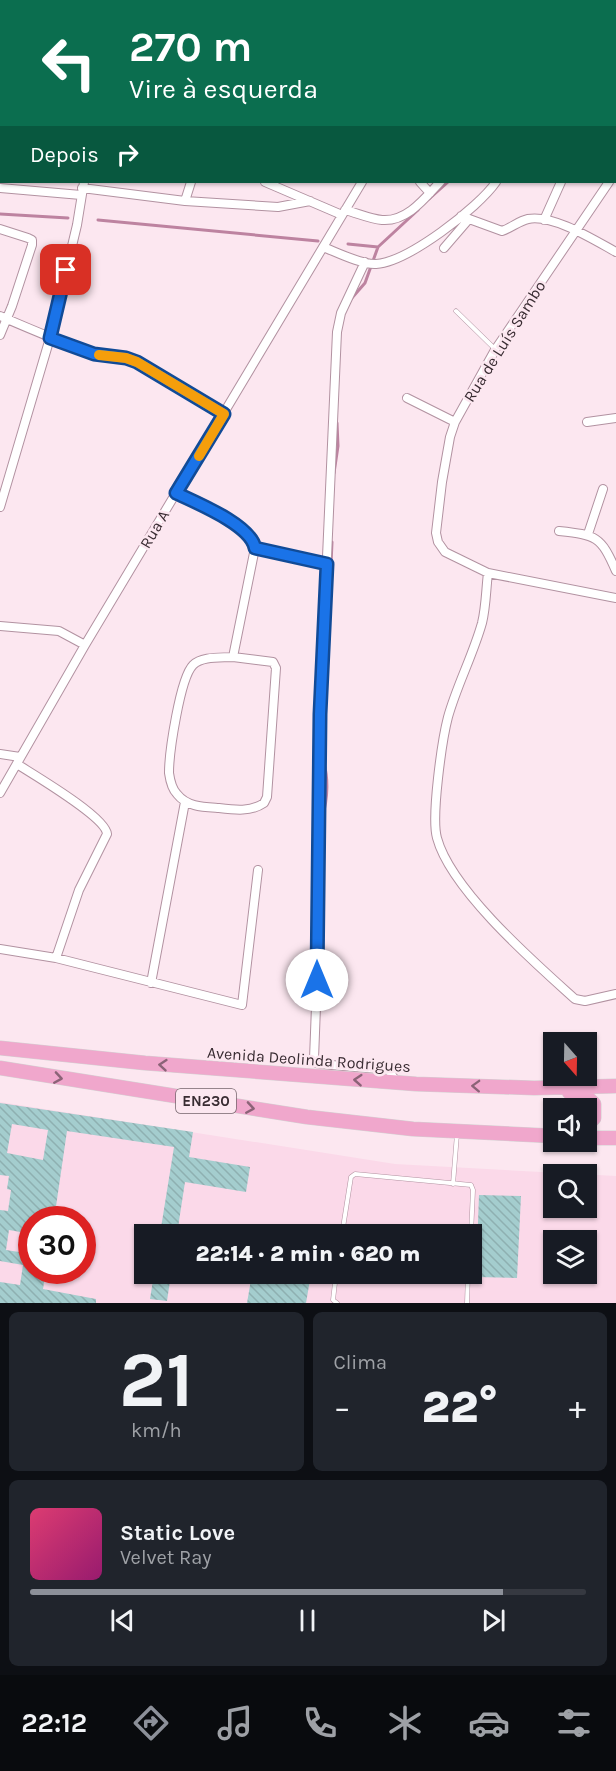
<!DOCTYPE html>
<html lang="pt">
<meta charset="utf-8">
<style>
body{margin:0;font-family:Karla,sans-serif;background:#20242c;color:#f1f3f6;height:100vh;display:flex;flex-direction:column;font-size:22px;white-space:nowrap}
*{box-sizing:border-box;margin:0}
p{font-size:20px;color:#9ea1a6}
.icon{flex:none;width:33px;height:33px;fill:none;stroke:currentColor;stroke-width:2;stroke-linecap:round;stroke-linejoin:round}
.map{position:relative;height:1303px;overflow:hidden}
.sheet{display:flex;flex-direction:column;gap:9px;padding:9px;background:#0d0f14;flex:1}
.sheet>*{flex:none}
.hud{position:absolute;left:0px;top:0px;width:616px;height:183px;box-shadow:0 2px 4px #0004;background:#0b6e4f;color:#fff;overflow:hidden}
.needle{width:39px;rotate:160deg}
.buttons{position:absolute;left:543px;top:1032px;display:grid;gap:12px}
.buttons a{display:grid;place-items:center;width:54px;height:54px;border-radius:0px;background:#171b24;box-shadow:0 2px 4px #0004;font-size:30px}
.speed{position:absolute;left:18px;top:1206px;display:flex;gap:12px;font-size:30px;font-weight:700;text-align:center}
.speed>*{display:grid;place-content:center;width:78px;height:78px;border-radius:50%;background:#171b24;box-shadow:0 2px 4px #0004;line-height:1}
.speed .limit{border:9px solid #d22;background:#fff;color:#111}
.pin{position:absolute;display:grid;place-items:center;width:51px;height:51px;color:#fff;margin:-26px;border-radius:12px;box-shadow:0 3px 9px #0006}
.me{position:absolute;width:66px;margin:-33px;rotate:0deg;stroke-linejoin:round;filter:drop-shadow(0 0 4px #0008)}
.turn{display:flex;align-items:center;gap:21px;height:126px;padding:0 30px;font-size:27px}
.turn .icon{width:78px;height:78px;stroke-width:2.5}
.turn b{display:block;font-size:42px;line-height:51px}
.then{display:flex;align-items:center;height:57px;padding:0 30px;background:#0003;gap:12px;font-size:22px}
.big{font-size:45px;font-weight:800;line-height:1.1}
.sheet .tile{flex:1;display:flex;flex-direction:column;justify-content:center;gap:9px;min-width:0;padding:0 21px;border-radius:9px;background:#20242c}
.sheet .dial{align-items:center;gap:0}
.dial b{font-size:78px;line-height:1}
.song{display:flex;align-items:center;gap:18px}
.cover{width:72px;height:72px;border-radius:9px;background:linear-gradient(135deg,hsl(340 70% 55%),hsl(320 70% 35%))}
.played{height:6px;border-radius:3px;background:linear-gradient(90deg,#8c9099 85%,#363941 85%)}
.keys{display:flex;justify-content:space-around;direction:ltr}
.heat{display:flex;justify-content:space-between;align-items:center;font-size:33px;direction:ltr}
.sheet .tiles{flex:1;display:grid;gap:9px;grid-template-columns:1fr 1fr}
.tile:last-child{grid-column:span 2}
.trip{position:absolute;left:134px;top:1224px;width:348px;height:60px;border-radius:0px;background:#171b24;box-shadow:0 2px 4px #0004;font-weight:800;line-height:60px;text-align:center}
.tabs{display:flex;height:96px;justify-content:space-around;align-items:center;background:#090b0e;color:#9ea1a6}
.tabs .icon{width:42px;height:42px}
.tabs .active{color:#8c9099}
.tabs b{font-size:27px;color:#f1f3f6}
.map>svg:first-child{display:block}
</style>
<div class="map">
<svg width="616" height="1303" viewBox="0 0 616 1303">
<defs>
<pattern id="building-back-hatch" width="6" height="6" patternUnits="userSpaceOnUse" patternTransform="scale(1.5)"><rect width="6" height="6" fill="#a4cdce"/><path d="M-1 5l2 2M0 0l6 6M5-1l2 2" fill="none" stroke="#8eb0b1"/></pattern>
</defs>
<rect width="100%" height="100%" fill="#fce7f0"/>
<path fill="#fbd9e9" fill-rule="evenodd" d="M0,1102l395,62 221,12v127h-616zM554,1174h32v34h-32zM32,1220h50v50h-50zM144,1234h327v40h-327zM554,1240h32v34h-32z"/>
<g fill="none" stroke-linecap="round" stroke-linejoin="round">
<path stroke="#bd83a0" stroke-width="3" d="M615,17l1,-1
M429,199l19,-17
M0,214l68,4
M98,220l220,21
M348,244l30,3
M351,299l14,-16 13,-36 40,-37
M334,473l4,-27 -1,-23
M330,587l2,-45
M325,686l2,-48
M322,818c6,-19 7,-42 0,-61"/>
</g>
<path fill="url(#building-back-hatch)" fill-rule="evenodd" d="M0,1103l193,29 -4,25 61,10 -4,25 -61,-10 -8,52h-17l14,-87 -107,-16 -13,89h-22v14l-23,-4 -3,20 26,4v16h14l-3,19 53,10v4h-96v-21l20,3 3,-20 -23,-4v-51l8,1 3,-21 -4,-1 2,-13 -9,-1zM12,1124l36,6 -5,30 -36,-7z
M479,1195l42,1 -4,82 -41,-1z
M154,1274h17l-4,27 -17,-2z
M252,1274h59l-5,29h-59z"/>
<g fill="none" stroke-linecap="round" stroke-linejoin="round">
<defs>
<path id="service" d="M456,311l39,38
M453,1184l4,-50
M342,1234l9,-57 4,-3 116,11 2,5 -2,44
M336,1274l-3,26 4,3
M467,1303l1,-29"/>
<path id="minor" d="M299,0l4,2
M531,0l2,2
M15,2l1,-2
M128,2v-2
M147,2l1,-2
M274,2v-2
M469,2l1,-2
M615,4l1,-2
M0,42h2
M0,173l2,-2
M615,173l1,-1
M265,182l77,33
M420,182l10,11
M609,182l-114,168 -40,72 -5,15 -8,45 -6,51 2,9 7,10 43,21 128,25
M0,188l81,7
M82,188l103,13 93,6 32,-6
M185,201l6,-19
M345,210c12,3 25,9 37,10 25,2 43,-22 58,-38
M461,216l41,15c9,-3 17,-10 26,-12 25,-5 66,21 88,33
M544,220l17,-38
M0,229l28,9 4,2v5l-20,61 -12,29
M323,247c13,5 39,18 53,17 32,-2 102,-56 120,-82
M444,248l25,-29
M365,262l-24,51 -4,19 -17,382 -3,266 -3,79 2,4 4,1 69,6 7,12
M0,316c30,13 60,26 92,37 15,5 30,4 45,9l87,52
M407,398l48,24
M587,422l29,-4
M176,493c21,10 75,32 79,55l-22,109
M0,507l50,-169 27,-113 7,-43
M559,531c37,4 42,5 57,40
M588,534l15,-45
M255,548l72,16
M488,573c-2,16 -2,34 -6,50 -9,32 -25,62 -34,94 -6,23 -17,100 -11,121 14,52 98,125 138,161l10,2 31,-7
M0,626l59,5 26,14
M233,657l40,5 3,6 -9,129 -3,6c-13,9 -29,7 -45,5 -15,-1 -32,-1 -42,-14 -5,-5 -7,-14 -8,-21 0,-20 11,-95 24,-108 9,-9 28,-7 40,-8z
M0,754l20,3
M17,764c17,11 89,53 90,70l-28,56 -23,68
M0,793l85,-148 277,-463
M0,949l56,9 186,47 16,-135
M151,983l34,-181"/>
<path id="trunk" d="M0,1048l145,15 271,21 118,4 82,-2
M0,1068l307,49 106,12 141,7
M569,1092l16,3 9,9v14l-8,8
M586,1138h30"/>
</defs>
<use href="#service" stroke="#b292a1" stroke-width="5"/>
<use href="#minor" stroke="#b292a1" stroke-width="10"/>
<use href="#trunk" stroke="#d3d1d2" stroke-width="15"/>
<use href="#service" stroke="#fff" stroke-width="4"/>
<use href="#minor" stroke="#fff" stroke-width="8"/>
<use href="#trunk" stroke="#f0a7cc" stroke-width="14"/>
</g>
<defs><path id="oneway-chevron" d="M-2-3.5L2.5 0L-2 3.5" fill="none" stroke-width="1.6" stroke-linecap="round" stroke-linejoin="round" transform="scale(1.5)"/></defs>
<g stroke="#8b6377">
<use href="#oneway-chevron" transform="translate(163 1065) rotate(-175)"/>
<use href="#oneway-chevron" transform="translate(58 1078) rotate(9)"/>
<use href="#oneway-chevron" transform="translate(358 1080) rotate(-176)"/>
<use href="#oneway-chevron" transform="translate(476 1086) rotate(-178)"/>
<use href="#oneway-chevron" transform="translate(250 1108) rotate(9)"/>
</g>
<g fill="none" stroke-linecap="round" stroke-linejoin="round">
<defs>
<path id="route" d="M66,270l-16,68 44,16 32,4 11,4 87,52 -48,79c21,10 75,32 79,55l72,16 -7,150 -3,266"/>
</defs>
<use href="#route" stroke="#114b97" stroke-width="15"/>
<use href="#route" stroke="#1a73e8" stroke-width="10"/>
<path stroke="#f59e0b" stroke-width="10" d="M99,355l27,3 11,4 87,52 -25,42"/>
</g>
<g text-anchor="middle" stroke-width="5" stroke-linejoin="round" paint-order="stroke">
<rect fill="#fce7f0" stroke="#74646b" stroke-width="1.5" x="176" y="1089" width="60" height="24" rx="4.5"/>
<g font-size="15" font-weight="bold" fill="#392c32">
<text x="206" y="1106">EN230</text>
</g>
<g font-size="16" fill="#392c32" stroke="#fce7f0">
<text transform="translate(504 341) rotate(-58)" y="6">Rua de Luís Sambo</text>
<text transform="translate(154 529) rotate(-59)" y="6">Rua A</text>
<text transform="translate(309 1059) rotate(4)" y="6">Avenida Deolinda Rodrigues</text>
</g>
</g>
</svg>
<div class="buttons">
<a><svg class="needle" viewBox="-14 -14 28 28"><path d="M0-13l5 13h-10z" fill="#e53935"/><path d="M0 13l5-13h-10z" fill="#9ea1a6"/></svg></a>
<a><svg class="icon" aria-label="sound" viewBox="0 0 24 24"><path d="M4 9h4l5-4v14l-5-4H4zM17 9q2 3 0 6"/></svg></a>
<a><svg class="icon" aria-label="search" viewBox="0 0 24 24"><circle cx="10" cy="10" r="6"/><path d="M15 15l6 6"/></svg></a>
<a><svg class="icon" aria-label="layers" viewBox="0 0 24 24"><path d="M12 4l9 5-9 5-9-5zM3 14l9 5 9-5"/></svg></a>
</div>
<div class="speed"><div class="limit">30</div></div>
<div class="pin" style="left:66px;top:270px;background:#d93025"><svg class="icon" aria-label="arrive" viewBox="0 0 24 24"><path d="M6 21V4h12l-3 4 3 4H6"/></svg></div>
<svg class="me" style="left:317px;top:980px" viewBox="-20 -20 40 40"><circle r="19" fill="#fff"/><path d="M0-13L10 11 0 6-10 11z" fill="#1a73e8"/></svg>
<div class="trip">22:14 · 2 min · 620 m</div>
<div class="hud">
<div class="turn"><svg class="icon" aria-label="left" viewBox="0 0 24 24"><path d="M17 20v-9H6M10 6l-5 5 5 5"/></svg><div><b>270 m</b>Vire à esquerda</div></div>
<div class="then">Depois<svg class="icon" aria-label="right" viewBox="0 0 24 24"><path d="M7 20v-9h11M14 6l5 5-5 5"/></svg></div>
</div>
</div>
<section class="sheet">
<div class="tiles">
<div class="tile dial"><b>21</b><p>km/h</p></div>
<div class="tile"><p>Clima</p>
<div class="heat"><a>−</a><b class="big">22°</b><a>+</a></div>
</div>
<div class="tile">
<div class="song"><i class="cover"></i><div><b>Static Love</b><p>Velvet Ray</p></div></div>
<div class="played"></div>
<div class="keys"><svg class="icon" aria-label="previous" viewBox="0 0 24 24"><path d="M18 5L8 12l10 7zM5 5v14"/></svg><svg class="icon" aria-label="pause" viewBox="0 0 24 24"><path d="M8 5v14M16 5v14"/></svg><svg class="icon" aria-label="next" viewBox="0 0 24 24"><path d="M6 5l10 7-10 7zM19 5v14"/></svg></div>
</div>
</div>
</section>
<nav class="tabs">
<b>22:12</b>
<svg class="icon active" aria-label="directions" viewBox="0 0 24 24"><path d="M12 3l9 9-9 9-9-9zM9 14v-3h6M13 9l2 2-2 2"/></svg>
<svg class="icon" aria-label="music" viewBox="0 0 24 24"><path d="M9 18V5l10-2v13"/><circle cx="6" cy="18" r="3"/><circle cx="16" cy="16" r="3"/></svg>
<svg class="icon" aria-label="phone" viewBox="0 0 24 24"><path d="M5 4h4l2 5-3 2q2 4 5 5l2-3 5 2v4C11 20 4 13 5 4z"/></svg>
<svg class="icon" aria-label="climate" viewBox="0 0 24 24"><path d="M12 3v18M4 7l16 10M4 17L20 7"/></svg>
<svg class="icon" aria-label="car" viewBox="0 0 24 24"><path d="M5 17H2v-5l4-1 3-4h7l3 4 3 1v5h-3M9 17h6M6 11h13"/><circle cx="7" cy="17" r="2"/><circle cx="17" cy="17" r="2"/></svg>
<svg class="icon" aria-label="filters" viewBox="0 0 24 24"><path d="M4 7h16M4 17h16"/><circle cx="9" cy="7" r="2"/><circle cx="15" cy="17" r="2"/></svg>
</nav>
